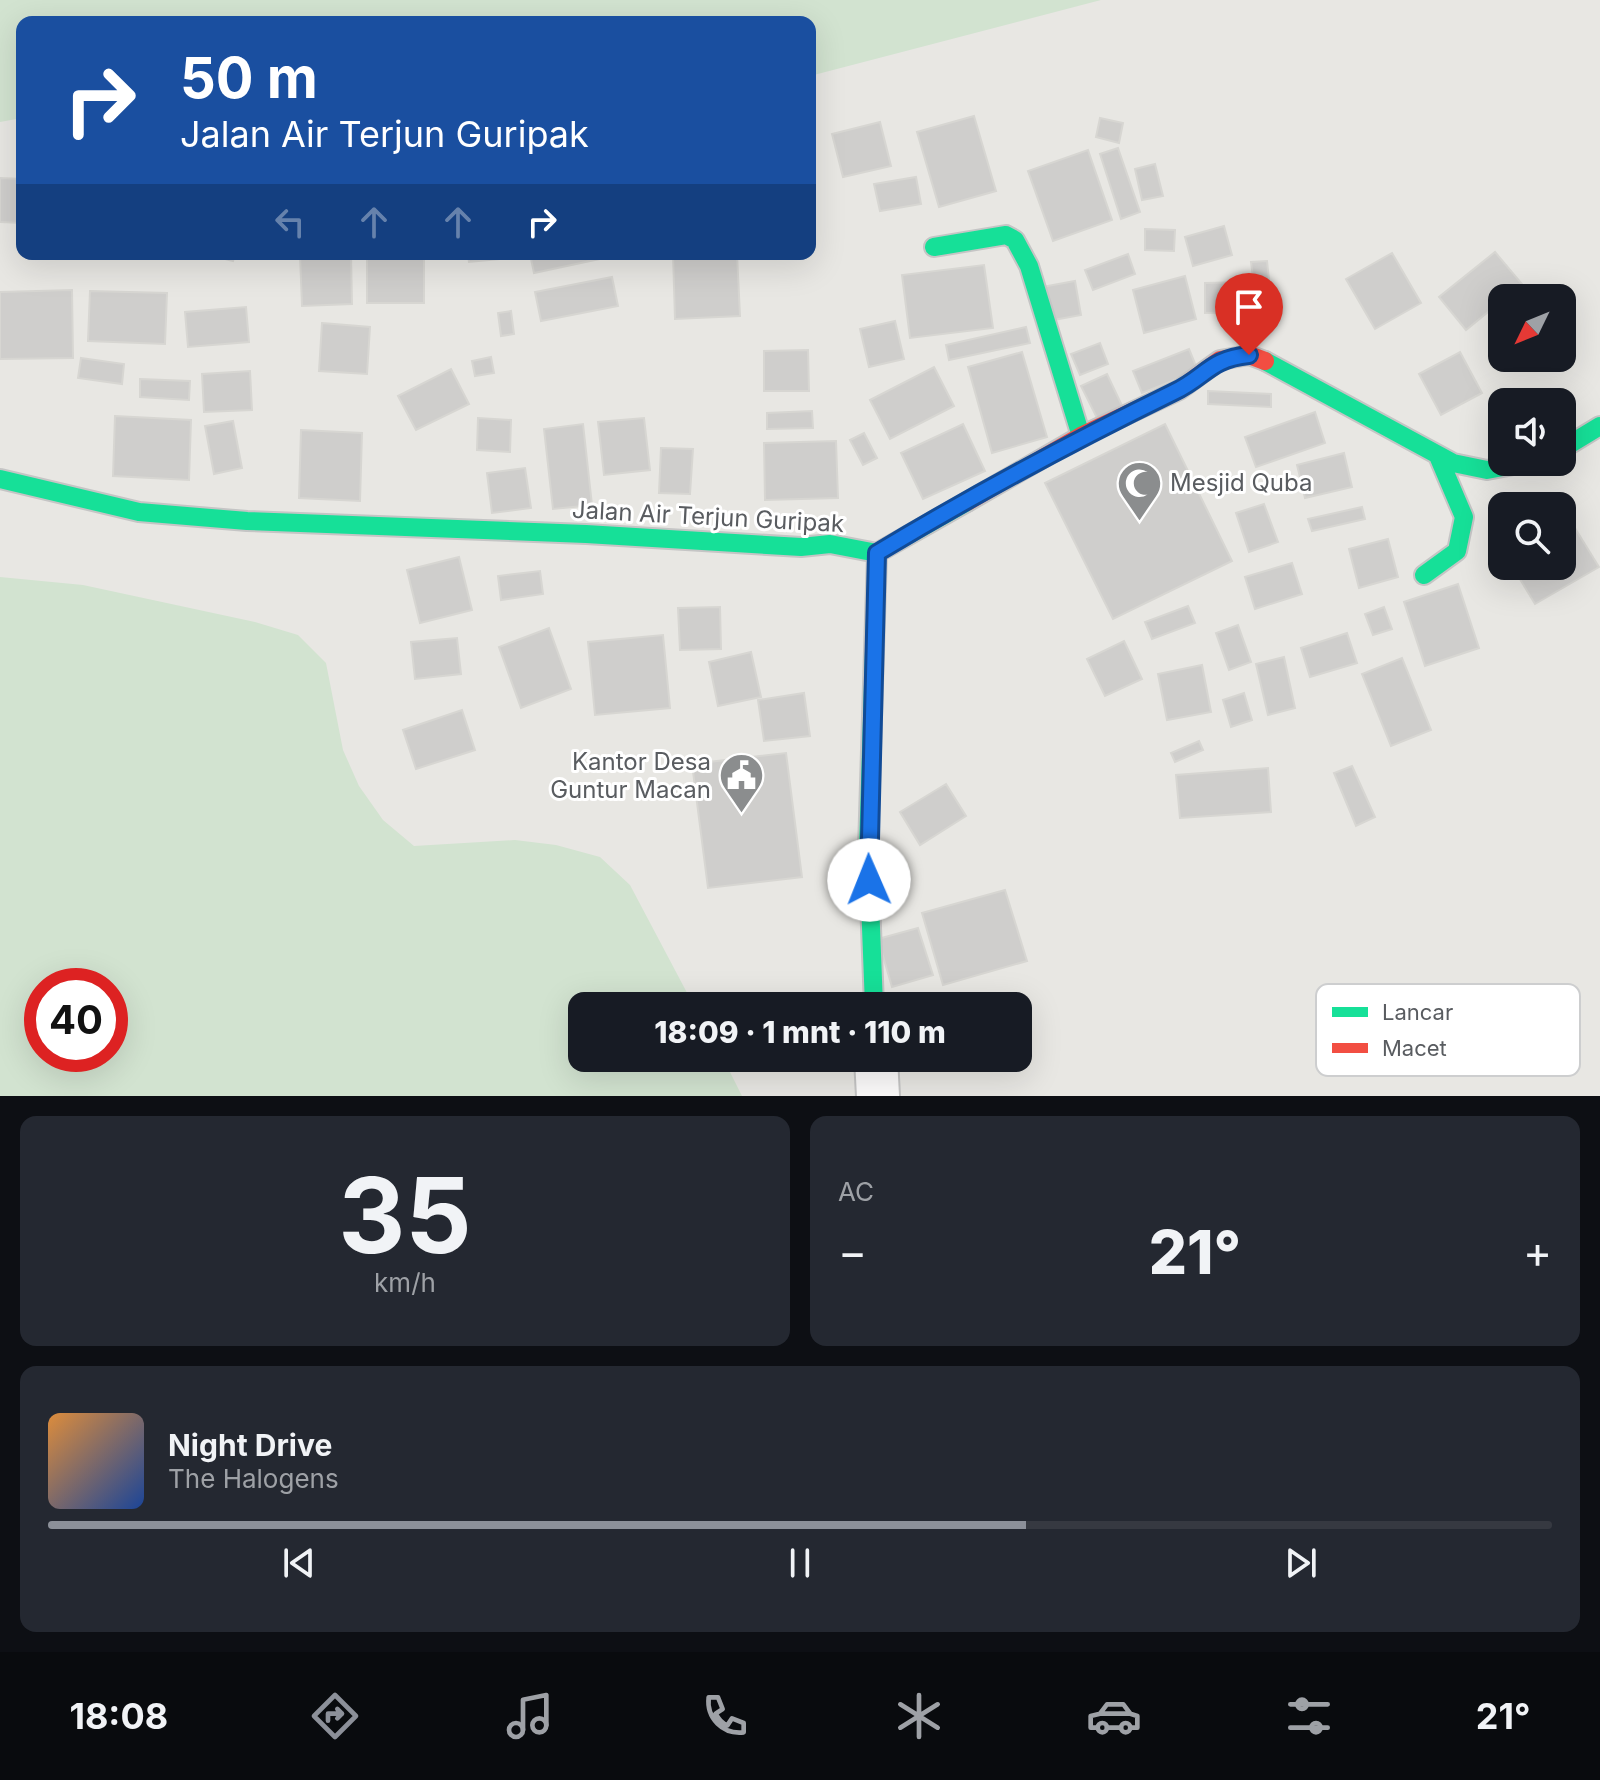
<!DOCTYPE html>
<html lang="id">
<meta charset="utf-8">
<style>
body{margin:0;font-family:Inter,sans-serif;background:#242831;color:#f1f3f6;height:100vh;display:flex;flex-direction:column;font-size:30px;white-space:nowrap}
*{box-sizing:border-box;margin:0}
p{font-size:26px;color:#9ea1a6}
.icon{flex:none;width:44px;height:44px;fill:none;stroke:currentColor;stroke-width:2;stroke-linecap:round;stroke-linejoin:round}
.map{position:relative;height:1096px;overflow:hidden}
.panel{display:flex;flex-direction:column;gap:20px;padding:20px;background:#0d0f14;flex:1}
.panel>*{flex:none}
.banner{position:absolute;left:16px;top:16px;width:800px;height:244px;border-radius:16px;box-shadow:0 8px 32px #0002;background:#1a4fa0;color:#fff;overflow:hidden}
.needle{width:52px;rotate:227deg}
.controls{position:absolute;left:1488px;top:284px;display:grid;gap:16px}
.controls a{display:grid;place-items:center;width:88px;height:88px;border-radius:16px;background:#171b24;box-shadow:0 8px 32px #0002;font-size:40px}
.speed{position:absolute;left:24px;top:968px;display:flex;gap:16px;font-size:40px;font-weight:700;text-align:center}
.speed>*{display:grid;place-content:center;width:104px;height:104px;border-radius:50%;background:#171b24;box-shadow:0 8px 32px #0002;line-height:1}
.speed .limit{border:12px solid #d22;background:#fff;color:#111}
.pin{position:absolute;display:grid;place-items:center;width:68px;height:68px;color:#fff;margin:-82px -34px;border-radius:50% 50% 50% 0;rotate:-45deg;box-shadow:0 0 8px #0007}
.pin .icon{rotate:45deg}
.me{position:absolute;width:88px;margin:-44px;rotate:359deg;stroke-linejoin:round;filter:drop-shadow(0 0 6px #0008)}
.turn{display:flex;align-items:center;gap:28px;height:168px;padding:0 32px;font-size:36px}
.turn .icon{width:104px;height:104px;stroke-width:2.5}
.turn b{display:block;font-size:56px;line-height:68px}
.lanes{display:flex;align-items:center;height:76px;padding:0 32px;background:#0003;justify-content:center;gap:40px;direction:ltr}
.lanes .off{opacity:.35}
.big{font-size:60px;font-weight:800;line-height:1.1}
.panel .widget{flex:1;display:flex;flex-direction:column;justify-content:center;gap:12px;min-width:0;padding:0 28px;border-radius:16px;background:#242831}
.panel .dial{align-items:center;gap:0}
.dial b{font-size:104px;line-height:1}
.song{display:flex;align-items:center;gap:24px}
.cover{width:96px;height:96px;border-radius:12px;background:linear-gradient(135deg,hsl(30 70% 55%),hsl(220 70% 35%))}
.played{height:8px;border-radius:4px;background:linear-gradient(90deg,#8c9099 65%,#363941 65%)}
.keys{display:flex;justify-content:space-around;direction:ltr}
.heat{display:flex;justify-content:space-between;align-items:center;font-size:44px;direction:ltr}
.panel .tiles{flex:1;display:grid;gap:20px;grid-template-columns:1fr 1fr}
.widget:last-child{grid-column:span 2}
.trip{position:absolute;left:568px;top:992px;width:464px;height:80px;border-radius:16px;background:#171b24;box-shadow:0 8px 32px #0002;font-weight:800;line-height:80px;text-align:center}
.tabs{display:flex;height:128px;justify-content:space-around;align-items:center;background:#090b0e;color:#9ea1a6}
.tabs .icon{width:56px;height:56px}
.tabs .current{color:#8c9099}
.tabs b{font-size:36px;color:#f1f3f6}
.map>svg:first-child{display:block}
</style>
<div class="map">
<svg width="1600" height="1096" viewBox="0 0 1600 1096">
<rect width="100%" height="100%" fill="#e8e7e3"/>
<path fill="#d2e3d0" fill-rule="evenodd" d="M0,0h1101l-291,76v-54h-788v96l-22,4z
M0,577l83,8 172,37 43,13 28,28 17,87 16,36 24,34 31,26 101,-6 41,5 44,12 30,28 64,121h-112v52h141l19,38h-742zM42,986h68v68h-68z"/>
<path fill="#cfcecc" stroke="#d7d6d2" stroke-width="2" d="M974,116l22,75 -57,16 -22,-75z
M1100,118l23,5 -4,20 -23,-6z
M880,122l11,44 -48,11 -11,-43z
M1118,148l22,64 -19,7 -21,-65z
M1088,150l24,70 -59,21 -25,-70z
M1155,164l8,32 -21,4 -7,-31z
M916,177l5,27 -41,7 -6,-27z
M0,178l22,1v44l-22,-1z
M1224,226l8,29 -39,11 -8,-29z
M1145,229l30,1 -1,21 -29,-1z
M1495,252l27,32 -56,46 -27,-33z
M1392,253l29,50 -46,26 -29,-50z
M206,254h29l-2,7z
M351,254l1,50 -50,2 -2,-51z
M468,254h43v4l-42,4z
M530,254h93l-89,19z
M673,254h64l3,62 -65,3z
M1128,254l7,20 -42,16 -8,-20z
M367,257h57v46h-57z
M1267,261l5,46 -15,2 -6,-47z
M984,265l9,63 -83,10 -8,-63z
M1185,276l11,43 -52,14 -11,-43z
M612,277l6,29 -77,15 -6,-29z
M1075,281l6,34 -33,6 -6,-34z
M1245,282l1,30 -41,1v-30z
M72,290l1,68 -73,1v-67z
M90,291l77,2 -2,51 -77,-3z
M246,307l3,35 -61,5 -3,-35z
M511,311l3,23 -13,2 -3,-23z
M895,321l9,38 -35,8 -9,-38z
M322,323l48,4 -3,47 -48,-3z
M1026,327l4,16 -81,17 -3,-15z
M1100,343l8,21 -28,11 -9,-21z
M1189,349l9,22 -56,22 -9,-22z
M808,350l1,41h-45v-40z
M1022,352l25,85 -55,16 -24,-86z
M1460,352l22,41 -41,22 -22,-41z
M491,357l3,16 -19,3 -3,-15z
M81,358l43,6 -2,20 -44,-6z
M934,367l20,39 -64,33 -20,-39z
M451,369l18,35 -53,26 -18,-34z
M250,371l2,39 -48,2 -2,-38z
M1107,374l18,38 -25,12 -19,-38z
M140,379l50,2 -1,19 -49,-3z
M1208,391l63,3v13l-63,-3z
M812,411l1,17 -46,1v-16z
M1315,412l10,31 -69,24 -11,-30z
M115,416l76,4 -2,60 -76,-4z
M478,418l33,2 -1,32 -33,-2z
M644,418l6,52 -46,5 -6,-53z
M233,421l9,47 -28,6 -9,-48z
M583,424l9,81 -39,4 -9,-80z
M963,424l22,47 -62,28 -22,-46z
M1165,424l67,137 -119,58 -68,-136z
M301,430l61,3 -2,68 -61,-3z
M864,433l13,25 -14,7 -13,-25z
M836,441l2,57 -73,2 -1,-57z
M661,448l32,1 -3,45 -31,-1z
M1344,453l8,34 -47,11 -8,-33z
M525,468l6,40 -39,5 -5,-40z
M1264,504l14,38 -29,10 -13,-39z
M1362,507l3,12 -53,12 -4,-12z
M1570,520l29,47 -64,37 -23,-38h50v-41z
M1388,539l10,38 -39,11 -10,-39z
M459,557l13,53 -52,13 -13,-53z
M1292,563l10,31 -47,15 -10,-32z
M540,571l3,23 -42,6 -3,-24z
M1458,584l21,64 -54,18 -21,-64z
M1188,606l7,17 -43,16 -7,-17z
M720,607l1,42 -41,1 -2,-42z
M1384,607l8,22 -19,6 -8,-21z
M1238,625l13,37 -22,8 -13,-37z
M549,628l22,61 -50,19 -22,-61z
M1347,633l10,30 -47,14 -9,-29z
M663,635l7,73 -75,7 -7,-73z
M457,638l4,36 -46,5 -4,-37z
M1124,641l18,38 -37,17 -18,-37z
M751,652l10,45 -43,9 -9,-44z
M1284,657l11,51 -27,7 -12,-51z
M1402,658l29,72 -40,16 -29,-72z
M1202,665l9,47 -44,8 -9,-46z
M804,693l6,43 -46,5 -6,-41z
M1244,693l8,27 -21,7 -8,-27z
M462,710l13,40 -59,19 -13,-39z
M1199,741l4,9 -28,12 -4,-9z
M786,753l16,124 -94,11 -16,-124z
M1352,766l23,51 -19,9 -22,-53z
M1268,768l3,44 -91,6 -4,-43z
M946,784l20,32 -46,29 -20,-33z
M1005,890l22,71 -84,24 -21,-72z
M918,928l15,47 -41,12 -14,-48z"/>
<g fill="none" stroke-linecap="round" stroke-linejoin="round">
<defs>
<path id="street" d="M876,1058l2,38"/>
<path id="fast" d="M934,247l72,-12 9,5 14,26 52,170
M1265,361l188,102 34,7 42,-8
M1562,449l38,-23
M0,479l139,33 108,9 339,13 215,13 29,-3 47,9 90,-51
M1424,575l33,-24 7,-34 -26,-61
M874,1006l-6,-157 9,-296"/>
<path id="jam" d="M967,502l114,-66 98,-46 41,-30 29,-5 16,6"/>
</defs>
<use href="#street" stroke="#c5c5c5" stroke-width="46"/>
<use href="#fast" stroke="#c5c5c5" stroke-width="22"/>
<use href="#jam" stroke="#c5c5c5" stroke-width="22"/>
<use href="#street" stroke="#fcfbfb" stroke-width="42"/>
<use href="#fast" stroke="#16e098" stroke-width="18"/>
<use href="#jam" stroke="#f24e42" stroke-width="18"/>
</g>
<g fill="none" stroke-linecap="round" stroke-linejoin="round">
<defs>
<path id="route" d="M869,880l8,-327c98,-59 195,-111 297,-161 32,-15 35,-33 75,-37"/>
</defs>
<use href="#route" stroke="#114b97" stroke-width="20"/>
<use href="#route" stroke="#1a73e8" stroke-width="14"/>
</g>
<defs>
<symbol id="mosque-pin" viewBox="-11 -11 22 30"><path d="M0 17L-7.5 6A9.5 9.5 0 1 1 7.5 6Z" fill="#8b8d8e" stroke="#fff"/><path d="M3.5-4.9A6 6 0 1 0 3.5 4.9A5 5 0 1 1 3.5-4.9Z" fill="#fff"/></symbol>
<symbol id="civic-pin" viewBox="-11 -11 22 30"><path d="M0 17L-7.5 6A9.5 9.5 0 1 1 7.5 6Z" fill="#8b8d8e" stroke="#fff"/><path d="M-.6-6.5H3V-4.5H.6V-3L4-1V1h2V6H-6V1h2V-1L-.6-3ZM-1.2 2.5V6h2.4V2.5Z" fill="#fff"/></symbol>
</defs>
<g fill-rule="evenodd">
<use href="#mosque-pin" x="1114" y="458" width="51" height="69"/>
<use href="#civic-pin" x="716" y="750" width="51" height="69"/>
</g>
<g text-anchor="middle" stroke-width="6" stroke-linejoin="round" paint-order="stroke">
<g font-size="24" fill="#595c60" stroke="#fff" text-anchor="start">
<text x="1170" y="491">Mesjid Quba</text>
<text x="711" y="770" text-anchor="end">Kantor Desa<tspan x="711" dy="28">Guntur Macan</tspan></text>
</g>
<g font-size="24" fill="#595c60" stroke="#fff">
<text transform="translate(708 517) rotate(3)" y="8">Jalan Air Terjun Guripak</text>
</g>
</g>
<rect x="1316" y="984" width="264" height="92" rx="12" fill="#fff" stroke="#cdcecf" stroke-width="2"/>
<rect x="1332" y="1007" width="36" height="10" fill="#16e098"/>
<rect x="1332" y="1043" width="36" height="10" fill="#f24e42"/>
<g font-size="22" fill="#595c60">
<text x="1382" y="1020">Lancar</text>
<text x="1382" y="1056">Macet</text>
</g>
</svg>
<div class="controls">
<a><svg class="needle" viewBox="-14 -14 28 28"><path d="M0-13l5 13h-10z" fill="#e53935"/><path d="M0 13l5-13h-10z" fill="#9ea1a6"/></svg></a>
<a><svg class="icon" aria-label="sound" viewBox="0 0 24 24"><path d="M4 9h4l5-4v14l-5-4H4zM17 9q2 3 0 6"/></svg></a>
<a><svg class="icon" aria-label="search" viewBox="0 0 24 24"><circle cx="10" cy="10" r="6"/><path d="M15 15l6 6"/></svg></a>
</div>
<div class="speed"><div class="limit">40</div></div>
<div class="pin" style="left:1249px;top:355px;background:#d93025"><svg class="icon" aria-label="arrive" viewBox="0 0 24 24"><path d="M6 21V4h12l-3 4 3 4H6"/></svg></div>
<svg class="me" style="left:869px;top:880px" viewBox="-20 -20 40 40"><circle r="19" fill="#fff"/><path d="M0-13L10 11 0 6-10 11z" fill="#1a73e8"/></svg>
<div class="trip">18:09 · 1 mnt · 110 m</div>
<div class="banner">
<div class="turn"><svg class="icon" aria-label="right" viewBox="0 0 24 24"><path d="M7 20v-9h11M14 6l5 5-5 5"/></svg><div><b>50 m</b>Jalan Air Terjun Guripak</div></div>
<div class="lanes"><svg class="icon off" aria-label="left" viewBox="0 0 24 24"><path d="M17 20v-9H6M10 6l-5 5 5 5"/></svg><svg class="icon off" aria-label="ahead" viewBox="0 0 24 24"><path d="M12 20V5M6 11l6-6 6 6"/></svg><svg class="icon off" aria-label="ahead" viewBox="0 0 24 24"><path d="M12 20V5M6 11l6-6 6 6"/></svg><svg class="icon" aria-label="right" viewBox="0 0 24 24"><path d="M7 20v-9h11M14 6l5 5-5 5"/></svg></div>
</div>
</div>
<section class="panel">
<div class="tiles">
<div class="widget dial"><b>35</b><p>km/h</p></div>
<div class="widget"><p>AC</p>
<div class="heat"><a>−</a><b class="big">21°</b><a>+</a></div>
</div>
<div class="widget">
<div class="song"><i class="cover"></i><div><b>Night Drive</b><p>The Halogens</p></div></div>
<div class="played"></div>
<div class="keys"><svg class="icon" aria-label="previous" viewBox="0 0 24 24"><path d="M18 5L8 12l10 7zM5 5v14"/></svg><svg class="icon" aria-label="pause" viewBox="0 0 24 24"><path d="M8 5v14M16 5v14"/></svg><svg class="icon" aria-label="next" viewBox="0 0 24 24"><path d="M6 5l10 7-10 7zM19 5v14"/></svg></div>
</div>
</div>
</section>
<nav class="tabs">
<b>18:08</b>
<svg class="icon current" aria-label="directions" viewBox="0 0 24 24"><path d="M12 3l9 9-9 9-9-9zM9 14v-3h6M13 9l2 2-2 2"/></svg>
<svg class="icon" aria-label="music" viewBox="0 0 24 24"><path d="M9 18V5l10-2v13"/><circle cx="6" cy="18" r="3"/><circle cx="16" cy="16" r="3"/></svg>
<svg class="icon" aria-label="phone" viewBox="0 0 24 24"><path d="M5 4h4l2 5-3 2q2 4 5 5l2-3 5 2v4C11 20 4 13 5 4z"/></svg>
<svg class="icon" aria-label="climate" viewBox="0 0 24 24"><path d="M12 3v18M4 7l16 10M4 17L20 7"/></svg>
<svg class="icon" aria-label="car" viewBox="0 0 24 24"><path d="M5 17H2v-5l4-1 3-4h7l3 4 3 1v5h-3M9 17h6M6 11h13"/><circle cx="7" cy="17" r="2"/><circle cx="17" cy="17" r="2"/></svg>
<svg class="icon" aria-label="filters" viewBox="0 0 24 24"><path d="M4 7h16M4 17h16"/><circle cx="9" cy="7" r="2"/><circle cx="15" cy="17" r="2"/></svg>
<b>21°</b>
</nav>
